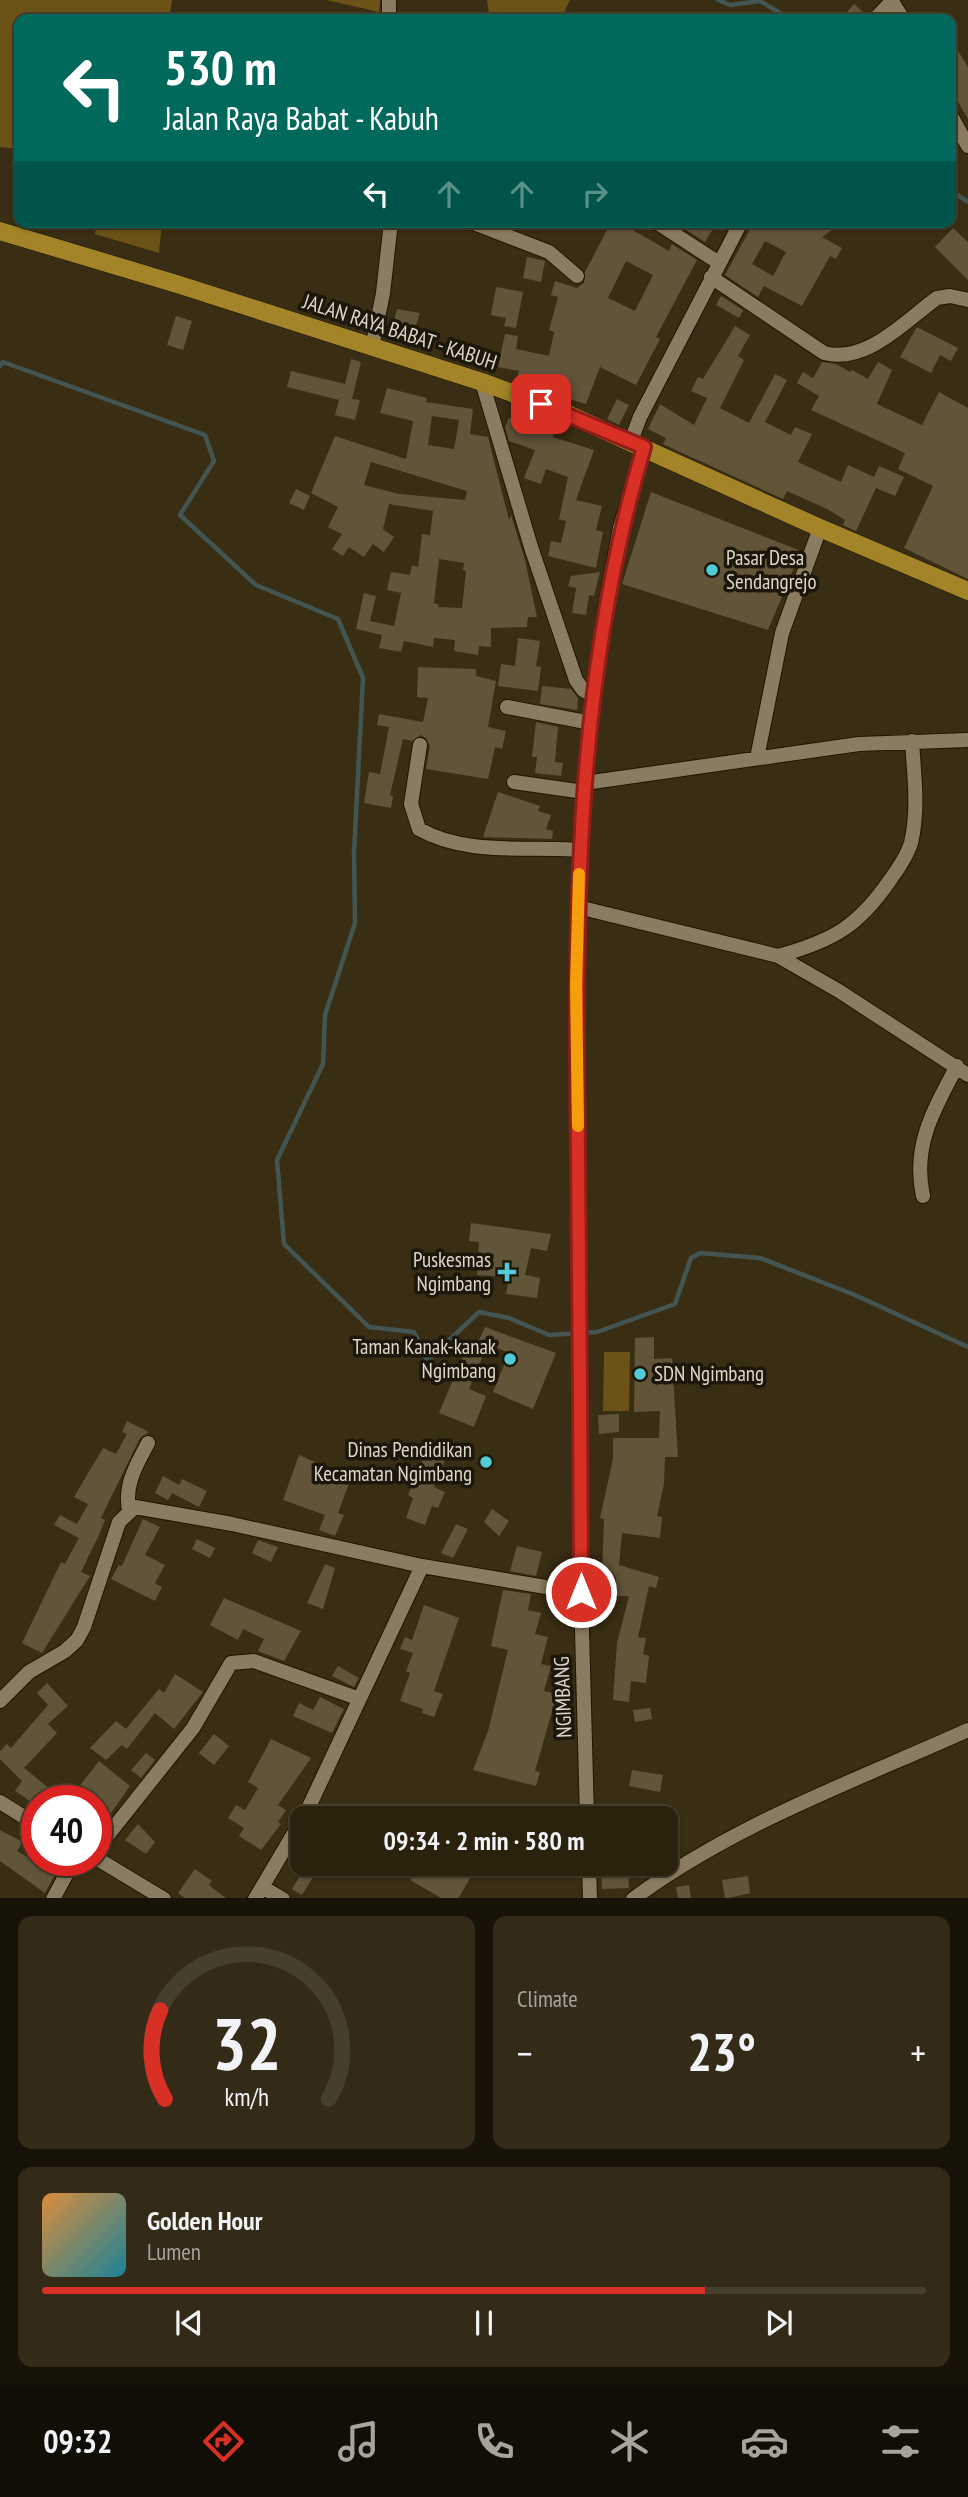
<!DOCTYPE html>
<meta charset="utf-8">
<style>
body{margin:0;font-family:"PT Sans Narrow",sans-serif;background:#332a17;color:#f1f3f6;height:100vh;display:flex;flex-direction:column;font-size:26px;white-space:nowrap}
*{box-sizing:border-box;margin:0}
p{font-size:23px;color:#a6a49e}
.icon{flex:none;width:38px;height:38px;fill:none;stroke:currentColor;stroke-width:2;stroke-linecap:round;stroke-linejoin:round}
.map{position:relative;height:1898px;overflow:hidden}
.sheet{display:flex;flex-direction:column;gap:18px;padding:18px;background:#181308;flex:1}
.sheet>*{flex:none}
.top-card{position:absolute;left:14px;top:14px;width:942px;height:214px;border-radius:14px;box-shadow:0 2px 5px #0004,0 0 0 2px #473f2e;background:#00695c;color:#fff;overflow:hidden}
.speed{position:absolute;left:21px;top:1785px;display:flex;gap:14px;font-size:35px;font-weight:700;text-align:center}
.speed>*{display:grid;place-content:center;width:91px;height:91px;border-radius:50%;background:#2b220e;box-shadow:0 2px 5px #0004,0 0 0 2px #473f2e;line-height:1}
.speed .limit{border:10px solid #d22;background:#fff;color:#111}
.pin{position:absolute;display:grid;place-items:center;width:60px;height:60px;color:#fff;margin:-30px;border-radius:14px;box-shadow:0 4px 10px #0006}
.me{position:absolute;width:77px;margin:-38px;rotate:0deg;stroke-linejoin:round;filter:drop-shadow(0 0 5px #0008)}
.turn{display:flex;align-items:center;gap:24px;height:147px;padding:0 35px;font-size:32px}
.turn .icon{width:91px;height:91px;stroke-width:2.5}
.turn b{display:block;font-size:49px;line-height:60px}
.lanes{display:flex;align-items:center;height:66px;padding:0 35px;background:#0003;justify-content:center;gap:35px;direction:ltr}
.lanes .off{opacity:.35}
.big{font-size:52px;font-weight:800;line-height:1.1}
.sheet .tile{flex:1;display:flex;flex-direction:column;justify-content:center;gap:10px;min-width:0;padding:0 24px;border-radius:14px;background:#332a17}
.sheet .dial{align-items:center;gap:0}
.dial svg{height:182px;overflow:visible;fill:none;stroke:#473f2e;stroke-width:7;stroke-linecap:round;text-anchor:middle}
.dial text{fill:#f1f3f6;stroke:none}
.song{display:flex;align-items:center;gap:21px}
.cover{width:84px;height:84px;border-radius:10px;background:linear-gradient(135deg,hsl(30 70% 55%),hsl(190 70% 35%))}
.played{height:7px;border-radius:4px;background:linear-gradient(90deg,#d93025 75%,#473f2e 75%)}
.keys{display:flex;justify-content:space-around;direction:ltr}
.heat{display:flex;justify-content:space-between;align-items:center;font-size:38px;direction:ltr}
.sheet .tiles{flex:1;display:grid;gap:18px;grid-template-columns:1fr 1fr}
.tile:last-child{grid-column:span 2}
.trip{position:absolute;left:290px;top:1806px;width:388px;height:70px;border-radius:14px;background:#2b220e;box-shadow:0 2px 5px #0004,0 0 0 2px #473f2e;font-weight:800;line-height:70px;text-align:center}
.tabs{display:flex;height:112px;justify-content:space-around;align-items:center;background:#110e06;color:#a6a49e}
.tabs .icon{width:49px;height:49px}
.tabs .active{color:#d93025}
.tabs b{font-size:32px;color:#f1f3f6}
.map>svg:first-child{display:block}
</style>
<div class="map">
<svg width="968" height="1899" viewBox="0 0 968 1899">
<rect width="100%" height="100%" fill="#392d13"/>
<path fill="#6b5318" d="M0,0h172l-3,19h-150v130l-19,-2z
M326,0h54l-1,12z
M487,0h83l-9,19h-71z
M97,222h65l-3,31 -64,-19z
M604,1352h26l-1,59h-26z"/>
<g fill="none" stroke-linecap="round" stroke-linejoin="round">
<path stroke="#435552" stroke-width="4.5" d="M718,0l12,5 30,-4 30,18
M950,190l18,12
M0,366l3,-4 202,73 9,26 -34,54 76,70 82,34 25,59 -9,175 1,70 -30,92 -2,49 -46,96 7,84 85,83 45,5 13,29 52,-49 30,6 40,17 48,-3 78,-28 16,-46 9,-5 60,5 95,37 113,52"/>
</g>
<path fill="#615439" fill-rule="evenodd" d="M854,4l10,9 -5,6h-18z
M950,38l18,29v52l-18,-31z
M611,222h8l50,29 3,-7 25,16 -41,77 4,2 -10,19 -14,27 -36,-18 -14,37 -61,-18 1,-7 -9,-1 2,-7 -21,-4 7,-33 13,2 -2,13 33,7 5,-24 -5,-2 9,-33 -7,-2 4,-14 22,7 7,-5 1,-11zM626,261l27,14 -18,36 -27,-13z
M674,222h43l-12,20z
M754,222h89l-21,15 20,11 -6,11 -6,-3 -28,50 -38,-20 -6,11 -33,-22zM765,241l21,11 -13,24 -21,-12z
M953,228l15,14v38l-33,-33z
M527,257l18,4 -4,21 -18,-4z
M496,287l27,5 -7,36 -12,-2 2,-8 -15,-3z
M721,296l22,14 -4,8 -23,-13z
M397,309l23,4 -10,30 -20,-6z
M176,316l16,5 -9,29 -16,-5z
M735,326l15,9 -12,21 6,4 -24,48 29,15 26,-49 12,6 -22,42 26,13 4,-8 17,7 -14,28 43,20 7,-17 26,12 5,-11 25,11 -9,19 -19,-8 -20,43 -13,-6 2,-5 -18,-11 -40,-18 -4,8 -103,-47 -17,-8 3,-6 -18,-9 12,-25 34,21 13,-27 -16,-7 7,-14 5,2z
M917,327l41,21 -7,13 -11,-6 -9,18 -31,-16z
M351,359l10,3 -9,37 8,1 -5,20 -20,-5 4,-15 -52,-13 4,-16 54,13z
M822,362l14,2 14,8 2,-2 16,9 10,-17 14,8 -15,34 45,21 17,-33 29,16v171l-64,-31 29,-62 -35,-17 7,-16 -94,-43 8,-14 -22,-13 6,-11 10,6z
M387,388l40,10 -1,4 47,7 -3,25 18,3 21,83 2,-5 14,45 12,57h-9l-1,10 -36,1v19l-12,-1 -1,9 -24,-4 1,-11 -21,-2 -1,9 -29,-6 -3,11 -22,-4 3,-13 -26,-6 8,-36 12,3 -6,25 24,5 7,-33 -14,-3 4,-18 19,3 2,-10 6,2 4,-33 8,1 3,-24 -44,-7 -6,25 11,8 -10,15 -11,-8 -9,13 -15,-10 -6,9 -11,-7 10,-15 -14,-7 10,-20 -27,-14 24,-57 71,23 7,-38 -33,-8zM432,416l27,4 -5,29 -26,-4zM371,462l96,29 -2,9 -66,-6 -35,-9zM439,559l25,4 -1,7 3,1 -4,37 -24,-1v-3l-4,-1z
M617,399l12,6 -10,20 -12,-6z
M509,418l17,6 1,-5 12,4 -1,3 17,6 -2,5 41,13 -18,50 26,6 -6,24 7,2 -7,36 -48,-12 3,-15 10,2 5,-22 -7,-2 9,-42 -22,-8 -5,15 -17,-6 11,-28 -26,-9 -4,-14z
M296,489l14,7 -6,14 -15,-7z
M651,492l150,59 -33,79 -146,-46z
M600,572l-6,24 -5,-1 -3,20 -14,-2 4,-25 -8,-2 3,-10z
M518,638l22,3 -4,25 5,1 -3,24 -40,-5 3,-22 14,2z
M418,667l58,2v7l20,5 -8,46 18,4 -4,18 -7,-2 -7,32 -62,-10 4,-23 -4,-8 -5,-3 -9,6 -9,-2 -13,56 3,1 -2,12 -27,-5 5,-31 11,2 9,-47 -12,-2 2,-11 44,8 5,-24 -11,-1z
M542,686l29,3 7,9 -1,12 -37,-6z
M536,722l22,5 -3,35 8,1 -2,13 -26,-3 2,-16h-5z
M498,792l42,14 -2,5 13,4 -5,14 7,2 -1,8 -69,-2z
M471,1223l80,11 -4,17 -16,-3 -6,27 15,3 -3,20 -31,-4 3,-17 -32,-2 2,-33 -10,-1z
M485,1327l71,26 -23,56 -40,-17 16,-39 -30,-13z
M654,1337v22l18,-1 6,99h-13l-1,27 -7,32 5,1 -2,21 -38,-5 -3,32 40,12 -3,11 -7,-2 -11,51 8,1 -3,16 6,2 -3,27 -15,-2 -2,21 -16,-2 4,-57 12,-47h-13v-19l-14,-1 2,-57 -4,-1 13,-59v-21h46l1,-27 -26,1 1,-74z
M468,1344l17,7 -16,38 17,7 -12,31 -35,-14z
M619,1414v18l-20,2 -1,-19z
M127,1421l22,11 -9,6 -39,80 4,2 -6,15 -18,37 9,4 -48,77 -20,-10 39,-81 4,2 14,-26 -25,-13 6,-10 17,9 11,-20 -14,-7 29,-49 13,6 11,-20 -5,-2z
M428,1447l19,8 -13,32 11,5 -7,16 -6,-2 -7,19 -19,-7 7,-20 -5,-3z
M299,1455l52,23 -13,35 6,2 -9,21 -16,-6 6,-15 -42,-15z
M163,1476l16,9 3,-6 25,12 -8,16 -27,-14 -4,7 -13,-7z
M492,1509l17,12 -10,15 -15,-14z
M143,1519l17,8 -15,28 20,10 -10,18 7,4 -7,14 -44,-22 8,-14 3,1z
M456,1524l12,5 -15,29 -12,-5z
M197,1539l18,9 -5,10 -18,-9z
M258,1540l20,7 -7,15 -19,-9z
M517,1546l25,6 -6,24 -26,-5z
M325,1564l10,4 -12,41 -16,-6z
M503,1590l28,4 -3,16 13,3 -6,21 13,3 -7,27 10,2 -7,25 13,3 -22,77 5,1 -4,14 -63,-16 15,-39 20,-81 -17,-4z
M224,1598l77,33 -17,30 -26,-10 6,-12 -21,-10 -5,11 -28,-15z
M424,1605l35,13 -25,73 9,3 -9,23 -12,-4 1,-4 -23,-8 10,-28 -4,-2 7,-18 -13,-4 5,-12 7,3z
M338,1666l21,12 -5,9 -22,-11z
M175,1674l28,18 -29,37 -19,-16 -28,36 -5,-4 -16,15 -16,-12 26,-27 10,8 33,-40 5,4z
M47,1683l21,23 -20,18 9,9 -33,35 41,33h-35l-15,-10 7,-10 -22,-22v-8l7,-7 4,4 37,-43 -11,-12z
M320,1697l24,12 -12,24 -39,-17 6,-13 14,7z
M650,1708l2,11 -17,3 -2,-12z
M214,1734l15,12 -15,19 -15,-12z
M271,1739l40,19 -33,47 8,5 -8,12 3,2 -20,26 -22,-14 5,-8 -16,-10 8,-13 9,5 13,-22 -10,-6z
M146,1753l9,7 -14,18 -10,-8z
M99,1761l31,25 -34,48v-33h-28z
M632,1770l31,5 -3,17 -31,-6z
M138,1824l17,18 -9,12 -21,-14z
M0,1830l23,12 -6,9 24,14 3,-5h19l-18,33 -45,-32z
M307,1864h14l-19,31 -10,-6z
M419,1864h59l-20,35h-15l-33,-19z
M601,1864h27l1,24 -27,1z
M195,1869l17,12 -3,4 18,14h-41l-8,-6z
M748,1876l2,17 -25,6 -3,-19z
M689,1885l2,14h-13l-2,-12z"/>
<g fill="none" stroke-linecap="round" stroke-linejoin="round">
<defs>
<path id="minor" d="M891,0l12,19
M389,19v-19
M875,19l18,-19
M950,114l18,32
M471,222l78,30 28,24
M656,222l63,41
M711,277l113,76c43,11 81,-32 113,-55l13,-2 18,4
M372,348l11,-55 8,-71
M482,382l49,165 45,133 7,10 10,5
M631,441l9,-24 101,-195
M507,707l84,16
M420,745l-9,59 8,25c47,27 109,17 161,21
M757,758l25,-125 38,-105
M514,782l70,10
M585,783l274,-39 109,-4
M578,907l200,49 61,35 129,84
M778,956c54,-15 80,-29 112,-76 8,-11 17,-24 21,-37 8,-33 3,-69 1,-102
M923,1196c-11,-50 11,-87 34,-130
M129,1510c-5,-26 8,-46 19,-67
M0,1701l29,-29 36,-21 12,-11 7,-13 35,-105 16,-15 97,17 190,42 159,27
M0,1802l37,23
M587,1818l-6,-225 -5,-608 4,-135 13,-155 12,-86 15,-81 24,-81
M96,1850l97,-122 38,-65 23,-2 103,37
M96,1858l68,41
M589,1864l1,35
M262,1887l21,12
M53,1899l21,-39
M255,1899l52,-88 115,-245
M633,1899c101,-75 222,-118 335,-169"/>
<path id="major" d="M0,231l180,54 302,97 79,29 259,117 148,63"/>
</defs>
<use href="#minor" stroke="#201500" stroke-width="16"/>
<use href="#major" stroke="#201500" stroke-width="19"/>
<use href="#minor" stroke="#8a7c60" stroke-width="14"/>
<use href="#major" stroke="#a48428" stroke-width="18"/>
</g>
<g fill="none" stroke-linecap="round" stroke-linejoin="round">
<defs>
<path id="route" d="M541,404l103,43c-69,232 -69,466 -66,706 2,146 2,293 3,439"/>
</defs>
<use href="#route" stroke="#8d1f18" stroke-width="18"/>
<use href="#route" stroke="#d93025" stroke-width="12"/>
<path stroke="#f59e0b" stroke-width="12" d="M578,1126l-2,-141 3,-111"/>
</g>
<g fill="#52cbd9" stroke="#1c170b" stroke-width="2.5">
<circle cx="712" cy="570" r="7"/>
<path d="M503.5 1261.5h7v7h7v7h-7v7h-7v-7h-7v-7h7z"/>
<circle cx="510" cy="1359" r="7"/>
<circle cx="640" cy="1374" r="7"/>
<circle cx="486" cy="1462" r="7"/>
</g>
<g text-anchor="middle" stroke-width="7" stroke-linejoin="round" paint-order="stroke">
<g font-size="21" fill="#ded7c8" stroke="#1c170b">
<text transform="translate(400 332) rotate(18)" y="7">JALAN RAYA BABAT - KABUH</text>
<text transform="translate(563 1697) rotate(-92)" y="7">NGIMBANG</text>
</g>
<g font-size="21" fill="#ded7c8" stroke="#1c170b" text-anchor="end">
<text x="726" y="565" text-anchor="start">Pasar Desa<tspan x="726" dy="24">Sendangrejo</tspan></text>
<text x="491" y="1267">Puskesmas<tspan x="491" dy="24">Ngimbang</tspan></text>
<text x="496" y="1354">Taman Kanak-kanak<tspan x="496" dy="24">Ngimbang</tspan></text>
<text x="654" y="1381" text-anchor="start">SDN Ngimbang</text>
<text x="472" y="1457">Dinas Pendidikan<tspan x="472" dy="24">Kecamatan Ngimbang</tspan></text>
</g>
</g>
</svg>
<div class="speed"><div class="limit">40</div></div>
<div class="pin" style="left:541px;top:404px;background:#d93025"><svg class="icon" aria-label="arrive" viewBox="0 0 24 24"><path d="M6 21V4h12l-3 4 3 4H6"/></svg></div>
<svg class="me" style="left:581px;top:1592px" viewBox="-20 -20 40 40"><circle r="17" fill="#d93025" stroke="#fff" stroke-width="3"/><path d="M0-11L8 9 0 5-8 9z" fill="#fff"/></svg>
<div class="trip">09:34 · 2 min · 580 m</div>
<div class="top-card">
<div class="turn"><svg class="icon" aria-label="left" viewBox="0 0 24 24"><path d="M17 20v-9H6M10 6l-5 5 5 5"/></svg><div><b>530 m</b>Jalan Raya Babat - Kabuh</div></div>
<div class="lanes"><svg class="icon" aria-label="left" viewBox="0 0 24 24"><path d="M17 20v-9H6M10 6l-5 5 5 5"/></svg><svg class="icon off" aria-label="ahead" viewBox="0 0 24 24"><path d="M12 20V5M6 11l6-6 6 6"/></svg><svg class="icon off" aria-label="ahead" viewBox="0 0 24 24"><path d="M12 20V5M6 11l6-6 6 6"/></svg><svg class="icon off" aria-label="right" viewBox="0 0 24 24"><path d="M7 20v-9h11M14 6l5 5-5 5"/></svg></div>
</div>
</div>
<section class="sheet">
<div class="tiles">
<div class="tile dial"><svg viewBox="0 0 100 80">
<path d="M14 69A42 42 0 1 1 86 69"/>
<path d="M14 69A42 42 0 0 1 12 30" stroke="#d93025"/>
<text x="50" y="56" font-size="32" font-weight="700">32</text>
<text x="50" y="72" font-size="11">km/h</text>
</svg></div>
<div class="tile"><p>Climate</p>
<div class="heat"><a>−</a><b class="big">23°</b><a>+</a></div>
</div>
<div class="tile">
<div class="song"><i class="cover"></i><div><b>Golden Hour</b><p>Lumen</p></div></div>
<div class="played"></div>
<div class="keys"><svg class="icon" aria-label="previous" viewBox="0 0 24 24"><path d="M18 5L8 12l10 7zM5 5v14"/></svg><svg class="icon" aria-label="pause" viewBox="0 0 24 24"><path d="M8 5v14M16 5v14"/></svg><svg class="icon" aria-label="next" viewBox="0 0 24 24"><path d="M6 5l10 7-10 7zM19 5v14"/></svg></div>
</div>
</div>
</section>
<nav class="tabs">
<b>09:32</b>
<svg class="icon active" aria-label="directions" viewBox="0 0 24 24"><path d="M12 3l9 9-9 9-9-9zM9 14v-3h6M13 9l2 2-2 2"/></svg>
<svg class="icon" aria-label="music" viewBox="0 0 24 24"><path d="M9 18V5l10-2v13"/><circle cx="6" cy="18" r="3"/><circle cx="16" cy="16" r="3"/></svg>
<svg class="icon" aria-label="phone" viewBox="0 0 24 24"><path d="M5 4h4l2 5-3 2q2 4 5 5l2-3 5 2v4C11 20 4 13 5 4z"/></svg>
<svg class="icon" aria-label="climate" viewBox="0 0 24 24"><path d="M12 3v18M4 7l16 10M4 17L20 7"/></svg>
<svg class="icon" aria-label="car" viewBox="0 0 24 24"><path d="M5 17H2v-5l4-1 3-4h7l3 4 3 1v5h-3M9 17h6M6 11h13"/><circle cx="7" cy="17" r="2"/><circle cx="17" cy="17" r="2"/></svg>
<svg class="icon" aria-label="filters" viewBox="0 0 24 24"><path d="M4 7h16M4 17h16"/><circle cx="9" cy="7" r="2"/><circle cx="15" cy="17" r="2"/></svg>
</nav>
